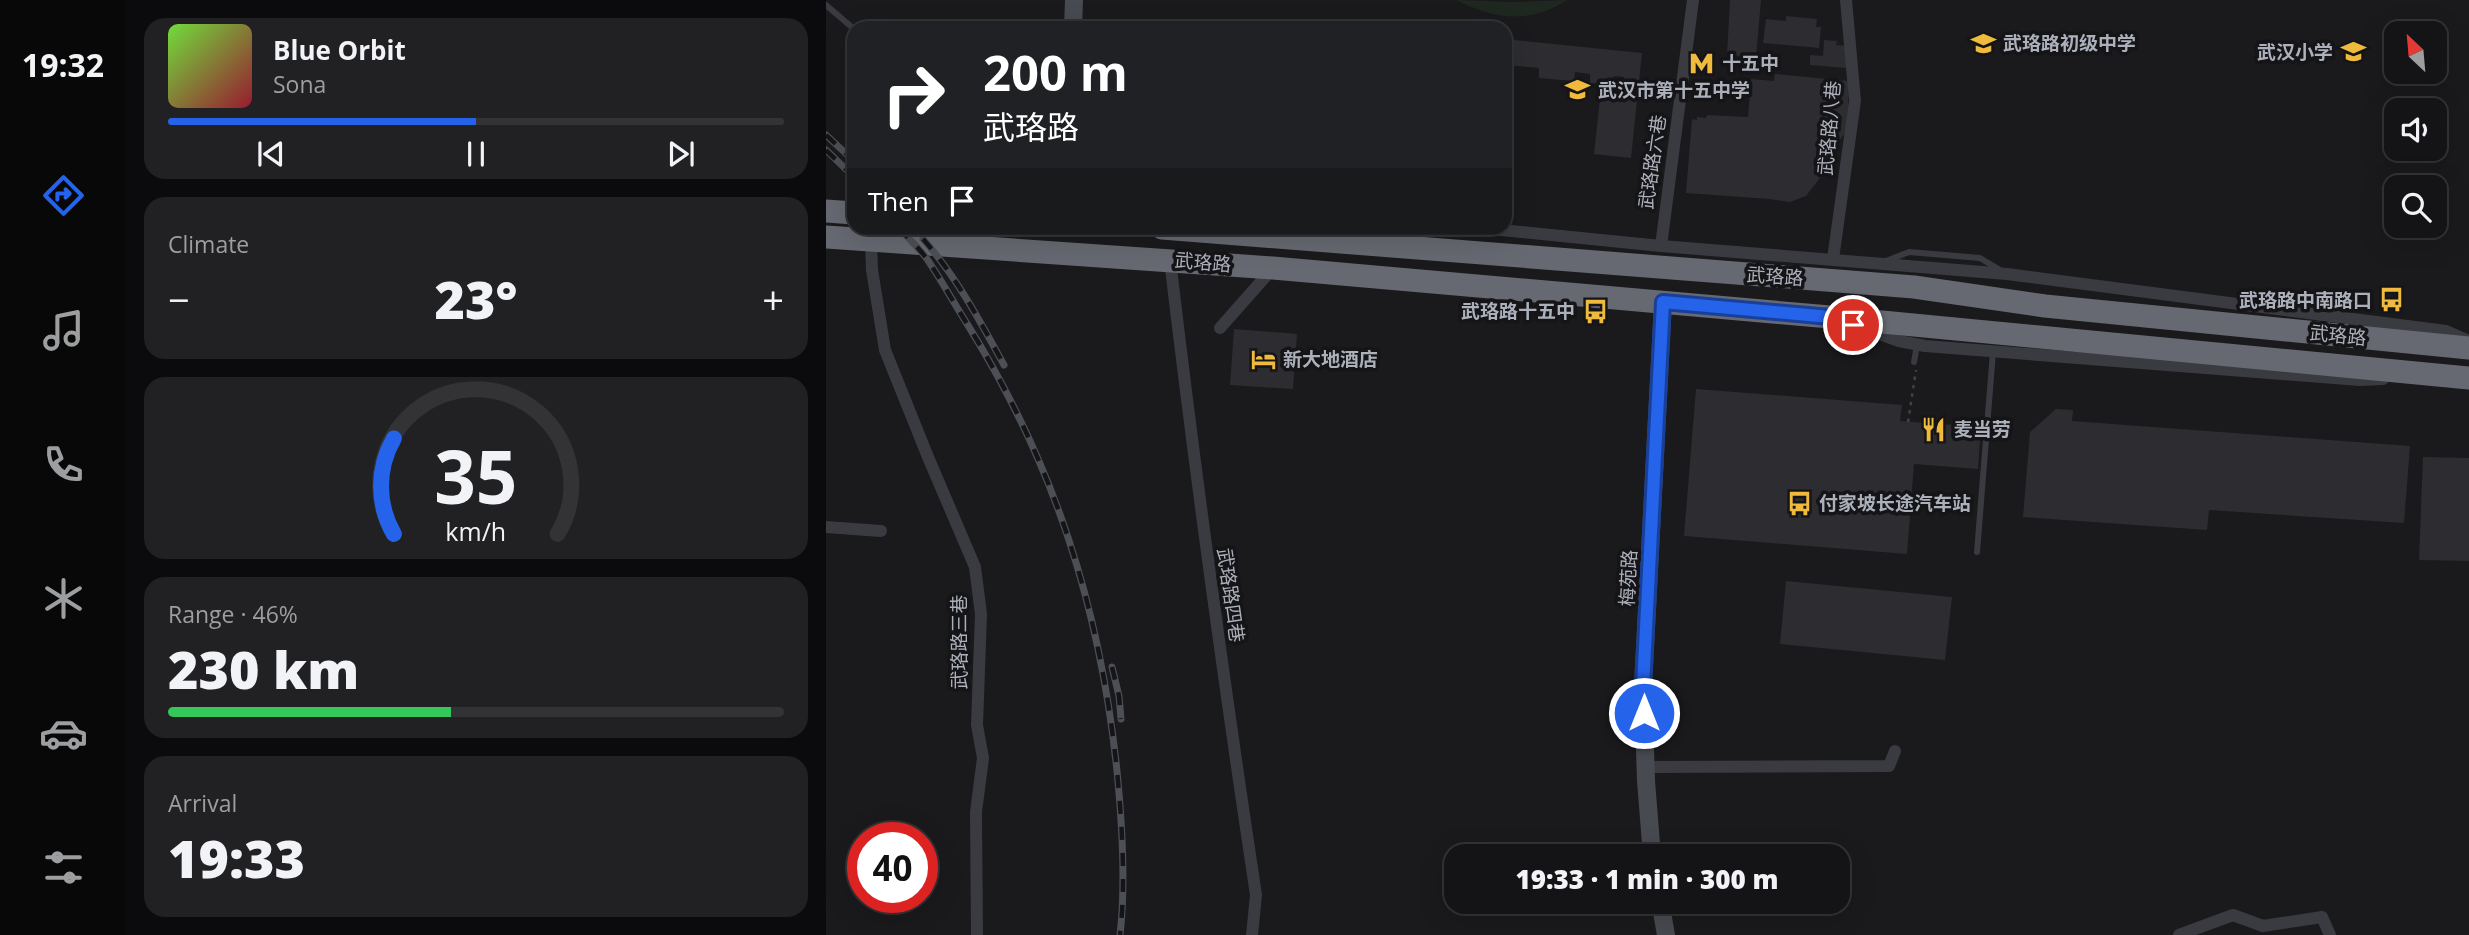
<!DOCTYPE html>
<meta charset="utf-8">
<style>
body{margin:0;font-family:"Open Sans","Noto Sans SC",sans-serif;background:#212022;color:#f1f3f6;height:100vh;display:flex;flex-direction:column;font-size:26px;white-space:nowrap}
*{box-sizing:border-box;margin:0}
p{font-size:23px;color:#9d9ea0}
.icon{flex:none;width:38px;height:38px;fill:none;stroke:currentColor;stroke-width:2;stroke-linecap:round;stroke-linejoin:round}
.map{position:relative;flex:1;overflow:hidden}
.drawer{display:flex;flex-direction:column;gap:18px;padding:18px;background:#0b0a0c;width:700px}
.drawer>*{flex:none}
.hud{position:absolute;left:21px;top:21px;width:665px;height:214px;border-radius:21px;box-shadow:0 7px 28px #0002,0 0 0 2px #333234;background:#202124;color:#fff;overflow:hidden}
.needle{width:46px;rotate:334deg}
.buttons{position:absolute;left:1558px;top:21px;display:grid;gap:14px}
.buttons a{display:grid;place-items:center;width:63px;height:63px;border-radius:14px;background:#141315;box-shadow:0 7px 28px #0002,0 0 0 2px #333234;font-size:35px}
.speed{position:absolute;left:21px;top:822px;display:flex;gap:14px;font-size:35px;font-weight:700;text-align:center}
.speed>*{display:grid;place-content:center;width:91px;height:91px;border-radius:50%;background:#141315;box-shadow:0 7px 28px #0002,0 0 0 2px #333234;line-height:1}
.speed .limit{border:10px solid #d22;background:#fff;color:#111}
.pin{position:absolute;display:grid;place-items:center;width:60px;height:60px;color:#fff;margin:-30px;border:4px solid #fff;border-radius:50%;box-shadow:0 2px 7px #0007}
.me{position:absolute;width:77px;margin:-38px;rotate:0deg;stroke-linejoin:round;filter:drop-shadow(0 0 5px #0008)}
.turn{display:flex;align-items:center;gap:24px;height:147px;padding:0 21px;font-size:32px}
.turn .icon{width:91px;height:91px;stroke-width:2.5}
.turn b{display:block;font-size:49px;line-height:60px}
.then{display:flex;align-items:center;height:66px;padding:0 21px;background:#0003;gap:14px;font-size:26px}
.big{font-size:52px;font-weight:800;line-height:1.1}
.drawer .card{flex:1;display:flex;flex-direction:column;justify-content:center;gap:10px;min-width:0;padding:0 24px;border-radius:21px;background:#212022}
.drawer .dial{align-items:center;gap:0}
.dial svg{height:182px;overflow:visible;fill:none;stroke:#333234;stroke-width:7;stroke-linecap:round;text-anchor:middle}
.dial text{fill:#f1f3f6;stroke:none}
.song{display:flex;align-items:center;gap:21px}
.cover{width:84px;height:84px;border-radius:10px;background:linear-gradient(135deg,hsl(100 70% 55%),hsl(350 70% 35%))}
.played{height:7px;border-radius:4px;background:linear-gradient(90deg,#2563eb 50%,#333234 50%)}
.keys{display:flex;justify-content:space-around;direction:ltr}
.heat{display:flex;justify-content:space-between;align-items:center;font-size:38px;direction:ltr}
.charge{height:10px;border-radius:5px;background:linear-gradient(90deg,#34c759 46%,#333234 0)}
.trip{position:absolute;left:618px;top:844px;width:406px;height:70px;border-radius:21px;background:#141315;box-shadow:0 7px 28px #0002,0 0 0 2px #333234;font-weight:800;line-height:70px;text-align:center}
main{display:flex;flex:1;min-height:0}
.dock{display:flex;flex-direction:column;width:126px;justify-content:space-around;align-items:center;background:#080808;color:#9d9ea0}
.dock .icon{width:49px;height:49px}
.dock .current{color:#2563eb}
.dock b{font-size:32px;color:#f1f3f6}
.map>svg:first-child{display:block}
</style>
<main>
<nav class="dock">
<b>19:32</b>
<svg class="icon current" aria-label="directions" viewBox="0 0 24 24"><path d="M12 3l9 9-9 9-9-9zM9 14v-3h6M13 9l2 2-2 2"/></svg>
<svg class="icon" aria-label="music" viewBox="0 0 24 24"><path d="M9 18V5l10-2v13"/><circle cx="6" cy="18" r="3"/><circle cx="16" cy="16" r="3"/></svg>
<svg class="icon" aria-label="phone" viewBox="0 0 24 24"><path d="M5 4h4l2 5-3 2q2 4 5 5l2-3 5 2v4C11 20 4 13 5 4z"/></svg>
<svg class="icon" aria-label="climate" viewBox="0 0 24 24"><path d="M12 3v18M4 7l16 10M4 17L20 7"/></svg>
<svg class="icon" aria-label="car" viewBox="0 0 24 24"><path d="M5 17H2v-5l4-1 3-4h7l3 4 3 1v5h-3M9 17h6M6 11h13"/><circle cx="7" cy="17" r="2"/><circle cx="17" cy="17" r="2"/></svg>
<svg class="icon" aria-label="filters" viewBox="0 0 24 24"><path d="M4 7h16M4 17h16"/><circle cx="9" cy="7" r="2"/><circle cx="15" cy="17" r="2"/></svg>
</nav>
<section class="drawer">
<div class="card">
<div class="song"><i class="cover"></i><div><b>Blue Orbit</b><p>Sona</p></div></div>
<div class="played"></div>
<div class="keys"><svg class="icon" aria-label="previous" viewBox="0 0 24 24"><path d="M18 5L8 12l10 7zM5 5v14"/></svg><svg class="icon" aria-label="pause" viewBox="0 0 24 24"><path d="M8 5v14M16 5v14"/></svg><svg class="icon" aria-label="next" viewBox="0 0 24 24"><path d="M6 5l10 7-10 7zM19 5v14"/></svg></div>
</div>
<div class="card"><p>Climate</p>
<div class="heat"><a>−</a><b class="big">23°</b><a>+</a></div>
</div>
<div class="card dial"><svg viewBox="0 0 100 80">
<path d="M14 69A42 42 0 1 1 86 69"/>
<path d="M14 69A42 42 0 0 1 14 27" stroke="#2563eb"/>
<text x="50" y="56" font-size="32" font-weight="700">35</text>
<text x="50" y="72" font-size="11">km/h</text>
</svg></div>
<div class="card"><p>Range · 46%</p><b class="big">230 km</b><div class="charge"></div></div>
<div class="card"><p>Arrival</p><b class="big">19:33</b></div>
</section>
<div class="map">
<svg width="1643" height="935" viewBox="0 0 1643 935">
<rect width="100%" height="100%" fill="#1a191c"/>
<path fill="#1f2721" d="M631,0l55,2 55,-2c-36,24 -74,20 -110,0z"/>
<path fill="#2d2c30" d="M904,0h31l-5,57 -29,-2z
M960,16l31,3 -1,8h5l-2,21 -56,-5 3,-24 20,2z
M679,39l137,14 -11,105 -37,-4 6,-56 22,3 2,-24 -10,-1v9l-24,-2v-9l-15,-2 -1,9 -35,-3v-10l-34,-3z
M998,40l13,1 -1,4 13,1 -2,22 -37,-3v-10l13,1z
M949,74l74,7 -2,49 -16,22 -6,25 -5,1 -14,18 -16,6 -21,-3 -83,-6 6,-74 5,1v-3l9,1 1,-3 41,2 3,-38 23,2z
M408,329l63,5 -4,55 -63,-4z
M870,389l206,16 -2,16 81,6 -3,42 -64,-5 -7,90 -223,-18z
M1230,409l17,1 -1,11 338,25 -6,77 -195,-13 -2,20 -184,-13 7,-85z
M1597,457l46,1v103l-50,-1z
M960,581l166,16 -7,63 -165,-16z"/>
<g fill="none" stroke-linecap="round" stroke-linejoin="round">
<path stroke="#404248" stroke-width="2.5" stroke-dasharray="3.5 5" stroke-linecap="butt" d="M1082,422l8,-52"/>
<path stroke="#3a3b41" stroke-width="6" d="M0,5l28,24
M1060,261l23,-9 71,6 20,12
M1088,362l3,-17
M1151,552l16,-200"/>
<path stroke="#3a3b41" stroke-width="12" d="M656,228l179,18 346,28 439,57 23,10
M45,241l1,29 13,80 43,107 47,110 6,47 -4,111 6,33 -7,54 1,123
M835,246l32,-246
M1007,259l22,-158 -9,-101
M344,260c25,212 54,423 86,635l-4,40
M1034,327l39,14 26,5 435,34 23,-1
M394,328l53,-60
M0,527l55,4
M819,767l244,-1 6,-15
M1353,935l54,-20 30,11 59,-9 8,18"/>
<path stroke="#484a51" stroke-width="18" d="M247,28l1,-28
M826,856l-6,-75 -3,-95 20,-384
M834,901l6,34"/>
<path stroke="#676972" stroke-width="23" d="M0,211l28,2
M336,228l752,59 131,19 424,42
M0,237l447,31 557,49 639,61"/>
<defs>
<path id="rail" d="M0,135l28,26
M0,150l28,27
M73,228c9,10 20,20 28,31 15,22 28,46 42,68 86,139 131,281 148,444 5,51 9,113 3,164
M97,239c33,37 57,82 81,126
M286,667l7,29 2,23"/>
</defs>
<use href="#rail" stroke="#4d4f56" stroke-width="7"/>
<use href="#rail" stroke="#151417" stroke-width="4.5" stroke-dasharray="13" stroke-linecap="butt"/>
</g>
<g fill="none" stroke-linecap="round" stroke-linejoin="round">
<defs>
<path id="route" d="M818,713l-1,-27 20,-384 167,15 23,8"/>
</defs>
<use href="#route" stroke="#184099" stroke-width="18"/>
<use href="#route" stroke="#2563eb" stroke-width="12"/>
</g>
<defs>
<symbol id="school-bare" viewBox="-9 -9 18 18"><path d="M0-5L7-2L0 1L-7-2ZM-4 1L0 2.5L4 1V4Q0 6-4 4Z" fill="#f0bb3d" stroke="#151417" stroke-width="2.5" paint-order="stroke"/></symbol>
<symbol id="metro-bare" viewBox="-9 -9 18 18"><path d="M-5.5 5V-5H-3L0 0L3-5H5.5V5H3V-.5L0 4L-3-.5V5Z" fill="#f0bb3d" stroke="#151417" stroke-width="2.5" paint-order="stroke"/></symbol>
<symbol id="bus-bare" viewBox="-9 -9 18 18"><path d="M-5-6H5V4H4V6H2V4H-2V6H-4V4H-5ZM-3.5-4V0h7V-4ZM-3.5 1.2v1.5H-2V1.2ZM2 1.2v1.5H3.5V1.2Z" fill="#f0bb3d" stroke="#151417" stroke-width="2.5" paint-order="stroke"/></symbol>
<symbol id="hotel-bare" viewBox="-9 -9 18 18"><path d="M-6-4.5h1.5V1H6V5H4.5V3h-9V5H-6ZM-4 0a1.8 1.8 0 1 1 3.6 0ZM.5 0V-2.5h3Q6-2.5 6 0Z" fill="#f0bb3d" stroke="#151417" stroke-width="2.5" paint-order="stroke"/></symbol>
<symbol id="restaurant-bare" viewBox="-9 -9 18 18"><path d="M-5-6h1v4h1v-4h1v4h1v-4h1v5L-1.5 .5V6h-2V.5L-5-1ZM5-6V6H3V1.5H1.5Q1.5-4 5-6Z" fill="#f0bb3d" stroke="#151417" stroke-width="2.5" paint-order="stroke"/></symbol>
</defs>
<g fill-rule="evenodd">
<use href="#school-bare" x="1140" y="26" width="35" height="35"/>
<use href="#school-bare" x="1510" y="34" width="35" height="35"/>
<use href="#metro-bare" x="858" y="46" width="35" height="35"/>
<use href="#school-bare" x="734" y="72" width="35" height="35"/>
<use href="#bus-bare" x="1548" y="282" width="35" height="35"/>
<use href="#bus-bare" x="752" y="294" width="35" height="35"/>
<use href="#hotel-bare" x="420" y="342" width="35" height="35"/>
<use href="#restaurant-bare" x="1090" y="412" width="35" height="35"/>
<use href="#bus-bare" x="956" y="486" width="35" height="35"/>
</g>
<g text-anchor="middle" stroke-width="7" stroke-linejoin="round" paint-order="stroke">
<g font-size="19" font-weight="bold" fill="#acb0bb" stroke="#151417" text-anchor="start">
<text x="1177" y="50">武珞路初级中学</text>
<text x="1507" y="59" text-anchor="end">武汉小学</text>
<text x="896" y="70">十五中</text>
<text x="772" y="97">武汉市第十五中学</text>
<text x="1546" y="307" text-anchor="end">武珞路中南路口</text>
<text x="749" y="318" text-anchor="end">武珞路十五中</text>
<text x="457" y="366">新大地酒店</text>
<text x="1128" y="436">麦当劳</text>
<text x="993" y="510">付家坡长途汽车站</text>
</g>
<g font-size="19" fill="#acb0bb" stroke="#151417">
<text transform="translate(1003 128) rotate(-85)" y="7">武珞路八巷</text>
<text transform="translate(826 162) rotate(-82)" y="7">武珞路六巷</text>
<text transform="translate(377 262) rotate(5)" y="7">武珞路</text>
<text transform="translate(949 276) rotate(4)" y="7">武珞路</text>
<text transform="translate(1512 335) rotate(6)" y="7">武珞路</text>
<text transform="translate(802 578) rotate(-87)" y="7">梅苑路</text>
<text transform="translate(405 595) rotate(82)" y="7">武珞路四巷</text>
<text transform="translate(133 642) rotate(-90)" y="7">武珞路三巷</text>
</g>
</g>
</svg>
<div class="buttons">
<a><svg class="needle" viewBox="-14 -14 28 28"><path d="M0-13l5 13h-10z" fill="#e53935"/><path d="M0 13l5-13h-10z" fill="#9d9ea0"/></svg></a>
<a><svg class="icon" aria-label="sound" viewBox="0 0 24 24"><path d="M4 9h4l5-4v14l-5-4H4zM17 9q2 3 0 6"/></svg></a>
<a><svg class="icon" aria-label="search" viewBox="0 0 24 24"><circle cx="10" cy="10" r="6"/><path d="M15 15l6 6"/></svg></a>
</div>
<div class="speed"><div class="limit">40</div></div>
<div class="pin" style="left:1027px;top:325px;background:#d93025"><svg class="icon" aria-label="arrive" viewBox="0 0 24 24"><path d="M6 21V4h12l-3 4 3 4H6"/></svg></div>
<svg class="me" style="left:818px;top:713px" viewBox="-20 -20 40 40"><circle r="17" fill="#2563eb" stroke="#fff" stroke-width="3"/><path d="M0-11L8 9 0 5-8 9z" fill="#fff"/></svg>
<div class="trip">19:33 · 1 min · 300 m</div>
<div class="hud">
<div class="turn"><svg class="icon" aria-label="right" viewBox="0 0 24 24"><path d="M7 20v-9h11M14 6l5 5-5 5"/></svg><div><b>200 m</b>武珞路</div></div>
<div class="then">Then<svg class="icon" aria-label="arrive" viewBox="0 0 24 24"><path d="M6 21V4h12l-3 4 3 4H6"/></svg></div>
</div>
</div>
</main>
